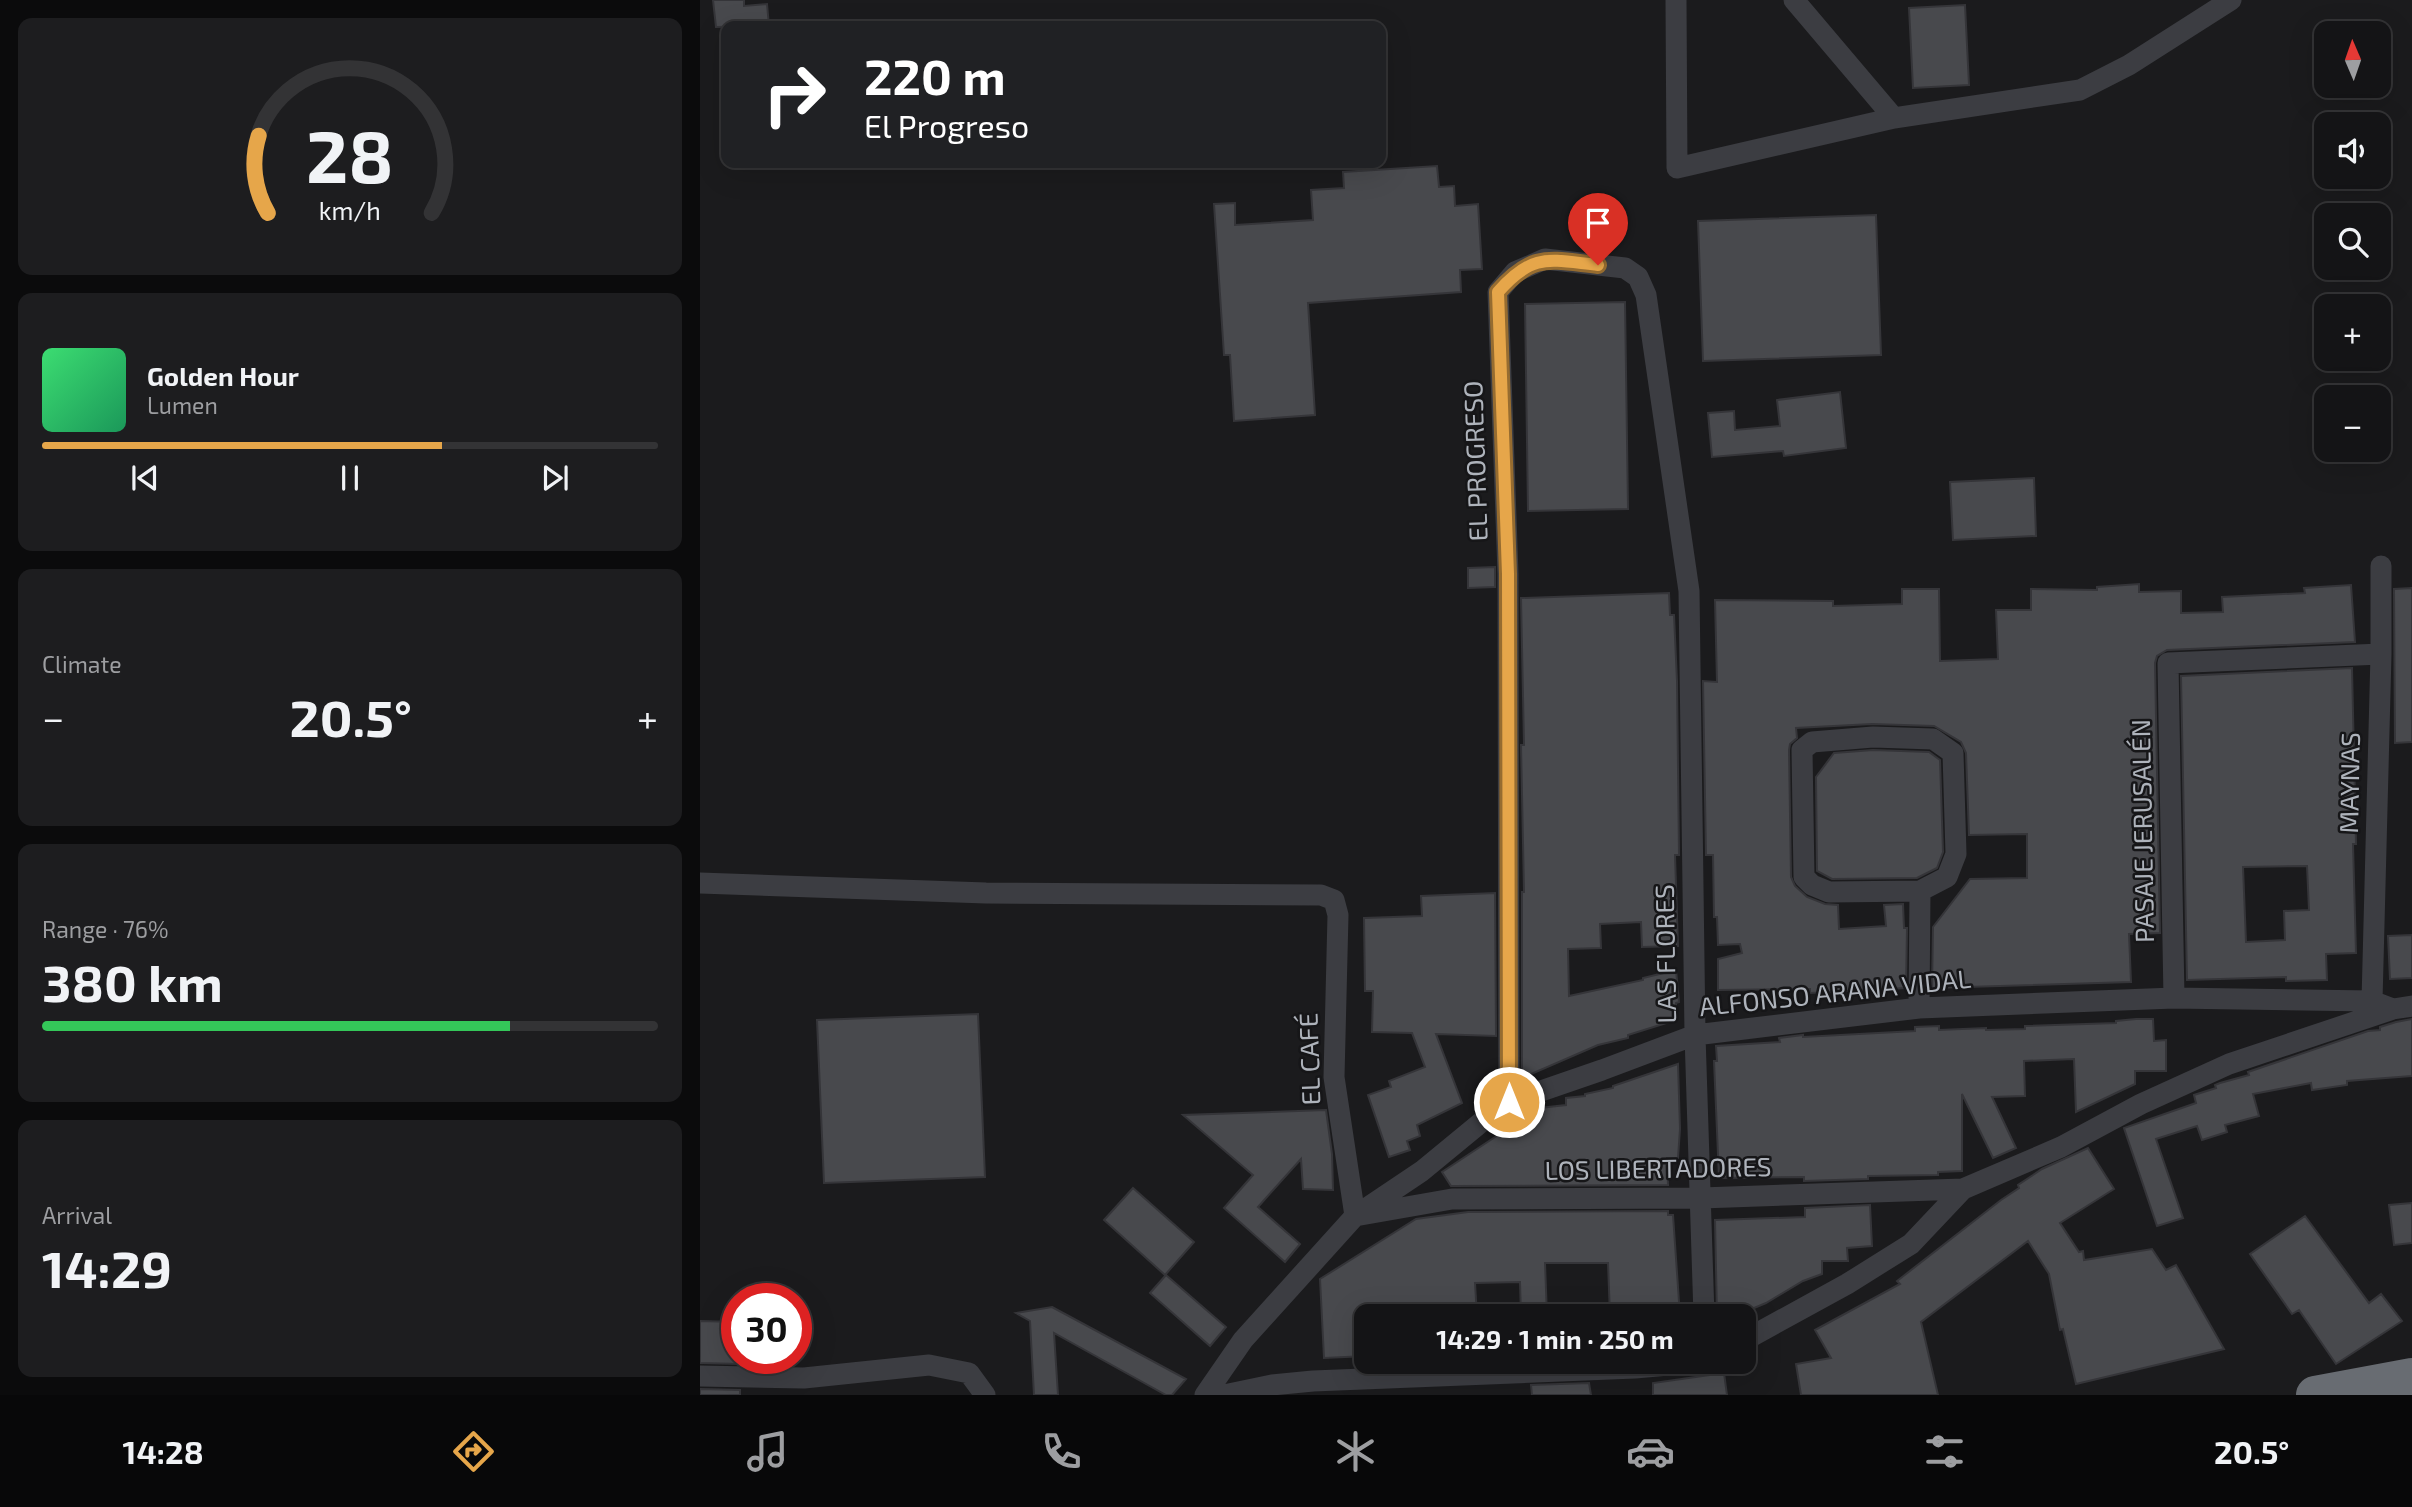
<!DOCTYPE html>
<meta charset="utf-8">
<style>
body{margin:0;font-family:"Exo 2",sans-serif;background:#1d1d1f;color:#f1f3f6;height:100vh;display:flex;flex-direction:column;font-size:26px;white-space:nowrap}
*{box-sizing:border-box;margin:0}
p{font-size:23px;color:#9d9ea1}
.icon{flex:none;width:38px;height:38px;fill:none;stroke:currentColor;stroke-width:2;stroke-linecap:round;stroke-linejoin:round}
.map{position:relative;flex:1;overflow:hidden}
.panel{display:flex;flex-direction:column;gap:18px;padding:18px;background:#0b0b0c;width:700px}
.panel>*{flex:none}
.top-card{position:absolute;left:21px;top:21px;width:665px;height:147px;border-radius:14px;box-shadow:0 7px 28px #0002,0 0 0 2px #333335;background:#202124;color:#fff;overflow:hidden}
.needle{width:46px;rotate:358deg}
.fabs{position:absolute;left:1614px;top:21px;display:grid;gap:14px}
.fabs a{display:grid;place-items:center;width:77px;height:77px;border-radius:14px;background:#141416;box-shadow:0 7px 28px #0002,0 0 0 2px #333335;font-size:35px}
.speed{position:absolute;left:21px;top:1283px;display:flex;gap:14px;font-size:35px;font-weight:700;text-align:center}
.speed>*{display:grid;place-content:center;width:91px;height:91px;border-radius:50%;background:#141416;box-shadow:0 7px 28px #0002,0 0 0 2px #333335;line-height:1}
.speed .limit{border:10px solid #d22;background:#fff;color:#111}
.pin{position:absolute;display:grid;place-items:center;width:60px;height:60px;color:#fff;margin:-72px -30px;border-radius:50% 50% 50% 0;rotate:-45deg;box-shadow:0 0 7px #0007}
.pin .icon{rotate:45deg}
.me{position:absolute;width:77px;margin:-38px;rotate:0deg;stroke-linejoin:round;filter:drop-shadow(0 0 5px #0008)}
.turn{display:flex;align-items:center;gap:24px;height:147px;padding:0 28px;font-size:32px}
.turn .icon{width:91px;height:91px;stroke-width:2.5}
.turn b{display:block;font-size:49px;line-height:60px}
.big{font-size:52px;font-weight:700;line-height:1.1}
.panel .card{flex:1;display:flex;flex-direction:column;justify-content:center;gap:10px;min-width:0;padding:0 24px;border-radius:14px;background:#1d1d1f}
.panel .dial{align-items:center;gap:0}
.dial svg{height:182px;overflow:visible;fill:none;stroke:#333335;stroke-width:7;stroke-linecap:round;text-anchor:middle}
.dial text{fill:#f1f3f6;stroke:none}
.song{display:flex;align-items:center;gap:21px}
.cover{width:84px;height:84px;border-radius:10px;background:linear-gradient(135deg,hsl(140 70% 55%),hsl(150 70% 35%))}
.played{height:7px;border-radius:4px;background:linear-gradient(90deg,#e6a64a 65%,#333335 65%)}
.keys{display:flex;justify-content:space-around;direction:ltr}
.heat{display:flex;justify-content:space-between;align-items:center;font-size:38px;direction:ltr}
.charge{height:10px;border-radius:5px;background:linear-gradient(90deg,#34c759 76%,#333335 0)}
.trip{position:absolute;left:654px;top:1304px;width:402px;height:70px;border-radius:14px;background:#141416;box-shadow:0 7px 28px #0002,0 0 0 2px #333335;font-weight:700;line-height:70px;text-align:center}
.dock{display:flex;height:112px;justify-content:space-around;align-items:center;background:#080809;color:#9d9ea1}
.dock .icon{width:49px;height:49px}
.dock .active{color:#e6a64a}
.dock b{font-size:32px;color:#f1f3f6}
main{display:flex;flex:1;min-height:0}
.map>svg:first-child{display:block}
</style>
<main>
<section class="panel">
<div class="card dial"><svg viewBox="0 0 100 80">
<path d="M14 69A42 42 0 1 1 86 69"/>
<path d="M14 69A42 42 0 0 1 10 35" stroke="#e6a64a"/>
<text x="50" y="56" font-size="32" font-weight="700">28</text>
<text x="50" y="72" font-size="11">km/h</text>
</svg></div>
<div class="card">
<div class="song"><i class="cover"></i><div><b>Golden Hour</b><p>Lumen</p></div></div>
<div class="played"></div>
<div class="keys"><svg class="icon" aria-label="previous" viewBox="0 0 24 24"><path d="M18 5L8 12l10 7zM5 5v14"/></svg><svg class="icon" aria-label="pause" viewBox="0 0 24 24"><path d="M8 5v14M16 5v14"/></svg><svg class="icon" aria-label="next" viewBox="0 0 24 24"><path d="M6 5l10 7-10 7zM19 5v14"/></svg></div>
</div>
<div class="card"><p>Climate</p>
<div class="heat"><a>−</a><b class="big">20.5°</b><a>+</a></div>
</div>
<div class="card"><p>Range · 76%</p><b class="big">380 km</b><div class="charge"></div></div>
<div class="card"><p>Arrival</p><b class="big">14:29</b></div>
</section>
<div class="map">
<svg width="1712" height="1395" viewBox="0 0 1712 1395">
<rect width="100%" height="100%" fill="#1b1b1d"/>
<path fill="#48494d" stroke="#353539" stroke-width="2" fill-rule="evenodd" d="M13,0h31v6l23,-2 2,22 -53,1z
M1265,5l4,80 -56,3 -4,-80z
M737,166l2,21 15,-1 1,20 23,-2 4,65 -22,1 1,22 -153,11 7,112 -81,6 -4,-66h-6l-10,-151 21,-1v22l78,-5 -2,-30 33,-2 -1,-16z
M1176,215l5,140 -178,6 -5,-140z
M925,302l3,207 -100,2 -3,-207z
M1140,392l6,56 -62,8 -1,-5 -71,6 -4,-44 26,-2 1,19 45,-4 -3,-26z
M1334,478l2,58 -83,4 -3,-58z
M795,567v20l-27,1v-20z
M1439,584v8l42,-1v22l42,-1 -1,-15 83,-4 -1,-5 47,-3 4,57 -188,8 -10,6 -2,7 5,270 -31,1 2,48 -199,6 1,-61 37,-48 57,-1v-44l-58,1 -3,-82 -5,-11 -27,-16 -62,-2 -76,4 1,10 -7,6 -1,6 2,127 4,9 12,11 18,7 13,1 1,24 47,-3 -2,-21 19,-1 1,24h3l-1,60 -96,5v-4l-92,1v-31l24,-6 -2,-9 -22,1 -1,-28h-3l-1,-62h-7l-3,-174 14,1 -2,-82 118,1v5l69,-2v-15h37l1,72 58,-2 -2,-49h35v-21l66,1v-3z
M1712,588v154l-17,1 -1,-154z
M969,593l1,22h4l3,66 2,174h-4l3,91 -36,1 -1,-25 -41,2 1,24 -33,1 1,47 74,-16v-2l33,-8 3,32 -3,1v17l-48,15v3l-30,7 -76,33v-186h2l-3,-147h3l-3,-147z
M1652,668l4,176h-3l3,109 -30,1 1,26 -41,1v-4l-99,3 -6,-304zM1607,866l2,44 -25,1 1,29 -39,2 -3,-75z
M1173,750l56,2 11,8 3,92 -6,16 -20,10 -85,1 -15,-8 -1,-94 18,-24z
M795,893l1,143 -60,-2 26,69 -45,22 3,11 -13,5 3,9 -21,7 -21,-62 23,-8 -2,-6 36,-14 -13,-34 -40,-1 1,-41h-8l-1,-73 58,-2 -1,-20z
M1712,935v43l-22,1 -2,-43z
M278,1014l7,163 -161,6 -7,-163z
M1436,1019h17l1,22 12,-1v31h-31v13l-59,28 -2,-53 -50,2 1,35 -33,1 24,51 -23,10 -31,-64v77l-24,1v3l-70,1v3l-64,2v-4l-85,1 -5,-117h3l-1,-15 64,-4 -1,-4 24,-3v2l112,-6v-4l24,-1v4l47,-2v2l39,-1v-3l91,-3v-2z
M1712,1019v57l-65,5v4l-35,5 -1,-7 -58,11 6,22 -34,9 2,7 -25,8 -5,-14 -41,13 27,79 -26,8 -33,-98 72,-25 -2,-8 22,-7 -1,-3 5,-2 29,-8 -1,-3 120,-41 12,-1v-3l16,-5z
M978,1064l2,65 -2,29h-11l1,27 -217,1 -9,-14 97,-64 27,-3v-7l19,-2v-2l28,-6v-2z
M626,1110l6,44 1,36 -30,-1 -2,-30 -43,48 42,37 -15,18 -61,-54 29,-33 -70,-60z
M1388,1148l26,41 -54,34 19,29 4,-1 1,9 68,-11 14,21 10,-5 48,84 -148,35 -13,-55 -3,1 -11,-56 -21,-33 -107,81 17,73h-137l-5,-31 35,-6 -16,-28 85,-46 -3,-3 104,-81 18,-12 -1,-3 24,-16z
M433,1188l61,54 -29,33 -61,-55z
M1712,1203v40l-18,2 -5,-40z
M1170,1205l2,41 -25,2 1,13h-26v13l-19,7 -37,22 -31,13h-18l-2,-96 90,-3v-9z
M968,1211v4h5l7,101h-70l-2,-53h-63l2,53h-26l-1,-34 -45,1 2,33h-23v-2l-87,2v40l-43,2 -4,-79 96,-60 52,-7z
M1605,1216l64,87 12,-9 21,27 -66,43 -37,-54 -7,4 -42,-60z
M466,1275l60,52 -16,19 -60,-53z
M352,1307l134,72 -14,16h-6l-112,-62 4,62h-24l-4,-74 -14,-8z
M0,1321l37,1v36h4l-1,6 -40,-1z
M1024,1373l3,22h-74v-12z
M889,1383l2,12h-59l-1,-10z
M0,1389l40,1v5h-40z"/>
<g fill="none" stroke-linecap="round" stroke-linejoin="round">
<path stroke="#3c3d42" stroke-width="21" d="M976,0l1,168 217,-50 -100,-118
M1194,118l186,-28 49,-25 102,-65
M1173,737l60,2 20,14 3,101 -9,23 -27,14 -91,1 -17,-7 -8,-8 -2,-127 10,-8z
M0,883l286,10 335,2 13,5 4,15 -4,162 21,139 97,-17 249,-1 262,-9
M1474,998l-6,-335 213,-9
M1672,1001l9,-347v-88
M1219,1008l1,-117
M809,1102l-1,-528 -10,-282 17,-20 30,-13 80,9 13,9 8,18 43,296 6,444 9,281
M1045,1340l102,-56 64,-40 52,-55 98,-42 80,-43 88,-40 164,-55 19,-3
M0,1376l104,2 125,-13 40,8 16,22
M505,1395l38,-55 112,-124 67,-45 68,-56 19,-13 93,-32 93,-35 224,-27 255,-10 198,3 21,8
M524,1395l48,-10 41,-4 322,-13 67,-6"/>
<path stroke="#686c72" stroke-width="38" d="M1615,1395l97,-18"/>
</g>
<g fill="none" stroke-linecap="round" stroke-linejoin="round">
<defs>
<path id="route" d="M809,1102l-1,-528 -10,-282c35,-40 51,-32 100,-27"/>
</defs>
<use href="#route" stroke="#966c30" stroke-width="18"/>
<use href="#route" stroke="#e6a64a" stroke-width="12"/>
</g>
<g text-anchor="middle" stroke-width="5" stroke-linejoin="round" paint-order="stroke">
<g font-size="26" fill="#aeb3bb" stroke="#161618">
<text transform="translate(776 461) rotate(-92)" y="9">EL PROGRESO</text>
<text transform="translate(1650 783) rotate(-89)" y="9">MAYNAS</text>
<text transform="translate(1443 831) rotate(-91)" y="9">PASAJE JERUSALÉN</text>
<text transform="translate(966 954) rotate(-91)" y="9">LAS FLORES</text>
<text transform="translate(1135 993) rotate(-6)" y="9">ALFONSO ARANA VIDAL</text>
<text transform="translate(610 1059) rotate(-92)" y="9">EL CAFÉ</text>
<text transform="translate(958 1169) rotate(-1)" y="9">LOS LIBERTADORES</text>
</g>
</g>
</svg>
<div class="fabs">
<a><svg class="needle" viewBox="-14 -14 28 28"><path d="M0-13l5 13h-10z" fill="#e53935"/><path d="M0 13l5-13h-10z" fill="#9d9ea1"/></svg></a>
<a><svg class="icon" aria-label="sound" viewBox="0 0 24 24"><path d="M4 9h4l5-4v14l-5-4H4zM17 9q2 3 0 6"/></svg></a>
<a><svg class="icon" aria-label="search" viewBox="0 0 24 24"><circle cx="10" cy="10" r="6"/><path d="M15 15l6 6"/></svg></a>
<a>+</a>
<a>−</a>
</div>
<div class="speed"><div class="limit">30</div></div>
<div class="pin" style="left:898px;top:265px;background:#d93025"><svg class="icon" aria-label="arrive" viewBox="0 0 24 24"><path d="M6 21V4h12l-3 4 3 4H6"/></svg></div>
<svg class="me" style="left:809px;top:1102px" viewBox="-20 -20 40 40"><circle r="17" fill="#e6a64a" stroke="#fff" stroke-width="3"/><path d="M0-11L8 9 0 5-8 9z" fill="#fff"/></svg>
<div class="trip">14:29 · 1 min · 250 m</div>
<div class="top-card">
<div class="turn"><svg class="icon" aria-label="right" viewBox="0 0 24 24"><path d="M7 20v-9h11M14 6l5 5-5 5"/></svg><div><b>220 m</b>El Progreso</div></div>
</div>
</div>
</main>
<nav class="dock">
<b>14:28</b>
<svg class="icon active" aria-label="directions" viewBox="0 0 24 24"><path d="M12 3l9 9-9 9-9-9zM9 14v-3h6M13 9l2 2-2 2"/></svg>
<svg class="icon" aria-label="music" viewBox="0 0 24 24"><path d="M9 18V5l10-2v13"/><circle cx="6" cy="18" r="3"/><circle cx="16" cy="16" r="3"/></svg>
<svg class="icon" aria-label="phone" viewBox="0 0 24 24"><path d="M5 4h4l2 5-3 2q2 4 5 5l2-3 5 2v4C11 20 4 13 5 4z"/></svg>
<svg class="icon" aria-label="climate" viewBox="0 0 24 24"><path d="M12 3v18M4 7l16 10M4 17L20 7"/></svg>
<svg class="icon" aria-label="car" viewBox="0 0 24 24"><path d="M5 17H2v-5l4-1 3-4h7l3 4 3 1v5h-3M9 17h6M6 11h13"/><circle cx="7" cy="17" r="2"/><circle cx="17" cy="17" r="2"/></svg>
<svg class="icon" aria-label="filters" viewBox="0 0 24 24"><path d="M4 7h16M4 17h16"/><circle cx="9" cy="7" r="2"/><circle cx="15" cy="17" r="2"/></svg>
<b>20.5°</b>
</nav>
